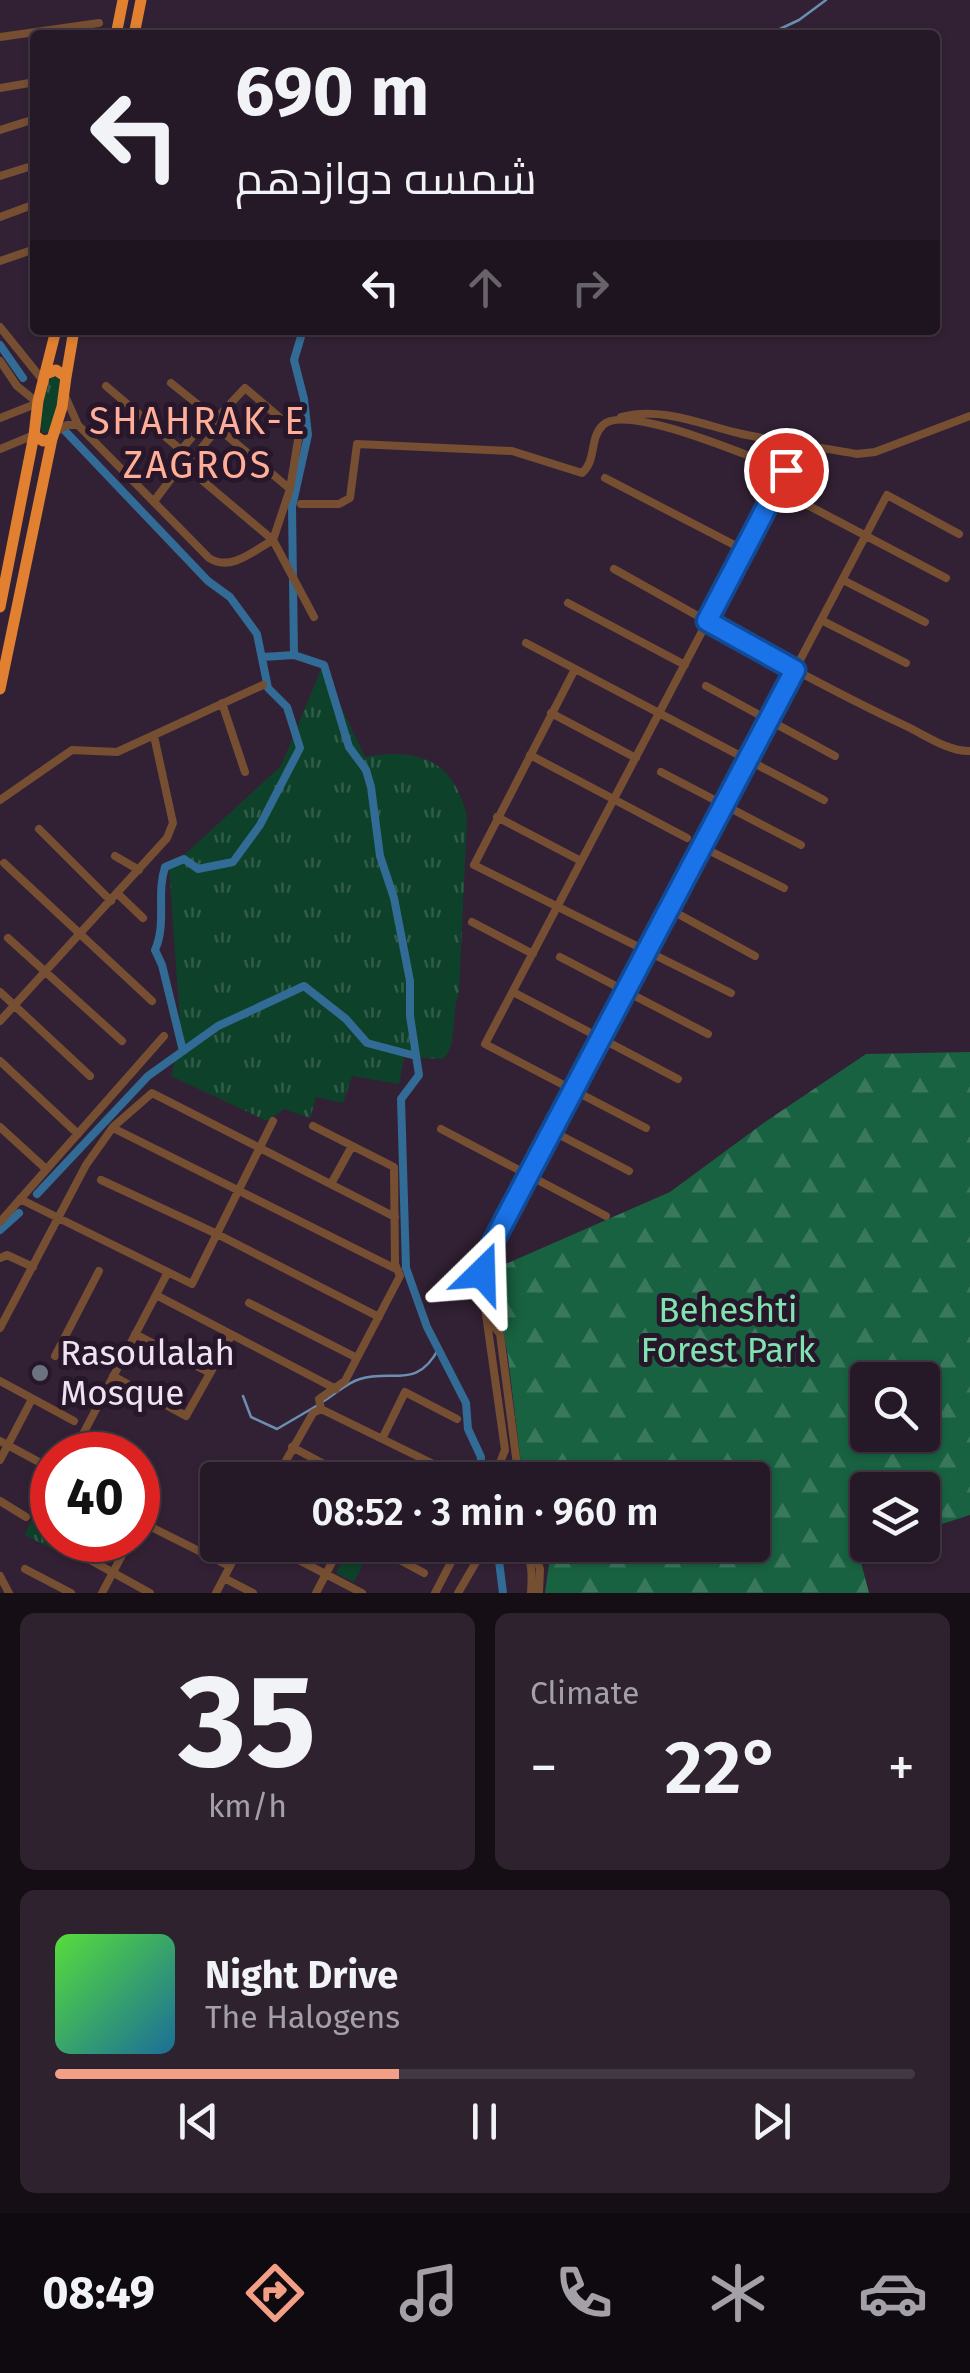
<!DOCTYPE html>
<meta charset="utf-8">
<style>
body{margin:0;font-family:"Fira Sans",Cairo,sans-serif;background:#2e222f;color:#f1f3f6;height:100vh;display:flex;flex-direction:column;font-size:38px;white-space:nowrap}
*{box-sizing:border-box;margin:0}
p{font-size:32px;color:#a4a0a7}
.icon{flex:none;width:55px;height:55px;fill:none;stroke:currentColor;stroke-width:2;stroke-linecap:round;stroke-linejoin:round}
.map{position:relative;height:1593px;overflow:hidden}
.side{display:flex;flex-direction:column;gap:20px;padding:20px;background:#150e15;flex:1}
.side>*{flex:none}
.guide{position:absolute;left:30px;top:30px;width:910px;height:305px;border-radius:10px;box-shadow:0 2px 8px #0004,0 0 0 2px #423844;background:#261927;color:#f1f3f6;overflow:hidden}
.tools{position:absolute;left:850px;top:1362px;display:grid;gap:20px}
.tools a{display:grid;place-items:center;width:90px;height:90px;border-radius:10px;background:#261927;box-shadow:0 2px 8px #0004,0 0 0 2px #423844;font-size:50px}
.speed{position:absolute;left:30px;top:1432px;display:flex;gap:20px;font-size:50px;font-weight:700;text-align:center}
.speed>*{display:grid;place-content:center;width:130px;height:130px;border-radius:50%;background:#261927;box-shadow:0 2px 8px #0004,0 0 0 2px #423844;line-height:1}
.speed .limit{border:15px solid #d22;background:#fff;color:#111}
.pin{position:absolute;display:grid;place-items:center;width:85px;height:85px;color:#fff;margin:-42px;border:5px solid #fff;border-radius:50%;box-shadow:0 2px 10px #0007}
.me{position:absolute;width:110px;margin:-55px;rotate:22deg;stroke-linejoin:round;filter:drop-shadow(0 0 8px #0008)}
.turn{display:flex;align-items:center;gap:35px;height:210px;padding:0 40px;font-size:45px}
.turn .icon{width:130px;height:130px;stroke-width:2.5}
.turn b{display:block;font-size:70px;line-height:85px}
.lanes{display:flex;align-items:center;height:95px;padding:0 40px;background:#0003;justify-content:center;gap:50px;direction:ltr}
.lanes .off{opacity:.35}
.big{font-size:75px;font-weight:600;line-height:1.1}
.side .widget{flex:1;display:flex;flex-direction:column;justify-content:center;gap:15px;min-width:0;padding:0 35px;border-radius:15px;background:#2e222f}
.side .dial{align-items:center;gap:0}
.dial b{font-size:130px;line-height:1}
.song{display:flex;align-items:center;gap:30px}
.cover{width:120px;height:120px;border-radius:15px;background:linear-gradient(135deg,hsl(110 70% 55%),hsl(200 70% 35%))}
.played{height:10px;border-radius:5px;background:linear-gradient(90deg,#f39f85 40%,#423844 40%)}
.keys{display:flex;justify-content:space-around;direction:ltr}
.heat{display:flex;justify-content:space-between;align-items:center;font-size:55px;direction:ltr}
.side .tiles{flex:1;display:grid;gap:20px;grid-template-columns:1fr 1fr}
.widget:last-child{grid-column:span 2}
.trip{position:absolute;left:200px;top:1462px;width:570px;height:100px;border-radius:10px;background:#261927;box-shadow:0 2px 8px #0004,0 0 0 2px #423844;font-weight:600;line-height:100px;text-align:center}
.dock{display:flex;height:160px;justify-content:space-around;align-items:center;background:#0f0a10;color:#a4a0a7}
.dock .icon{width:70px;height:70px}
.dock .on{color:#f39f85}
.dock b{font-size:45px;color:#f1f3f6}
.map>svg:first-child{display:block}
</style>
<div class="map">
<svg width="970" height="1593" viewBox="0 0 970 1593">
<defs>
<pattern id="grass-tufts" width="24" height="20" patternUnits="userSpaceOnUse" patternTransform="scale(2.5)"><rect width="24" height="20" fill="#0e412a"/><path d="M3 7l-1-3M5 7V3M7 7l1-3M15 17l-1-3M17 17v-4M19 17l1-3" fill="none" stroke="#315c49"/></pattern>
<pattern id="forest-firs" width="22" height="20" patternUnits="userSpaceOnUse" patternTransform="scale(2.5)"><rect width="22" height="20" fill="#186241"/><path d="M5 1l3.5 6h-7zM16 11l3.5 6h-7z" fill="#3a785d"/></pattern>
</defs>
<rect width="100%" height="100%" fill="#322134"/>
<path fill="url(#grass-tufts)" d="M54,376l6,5v14l-11,37 -6,1 -4,-11 10,-42z
M322,667l43,90c54,-10 88,3 102,59l-8,177c-9,21 0,51 -16,66l-39,-2 -5,27 -47,-8 -9,27 -27,-6 -6,21 -26,-9 -17,12 -96,-45 10,-41 -12,-166 112,-103z
M38,1505h3v26l30,24v4l-46,-24z
M350,1545l21,3 -17,34 -18,-9z"/>
<path fill="url(#forest-firs)" fill-rule="evenodd" d="M970,1052v463l-47,15 -1,-40h-54v55h7l-17,6 11,42h-324l4,-29 25,-19h178v-65h-229l-15,-123 -16,-87 178,-78 95,-70 101,-68zM868,1380h54v55h-54z"/>
<g fill="none" stroke-linecap="round" stroke-linejoin="round">
<path stroke="#6a8fb0" stroke-width="2.5" d="M767,35l32,-15 27,-20
M243,1396l8,21 26,12 41,-24
M324,1401c11,-7 24,-19 36,-22 33,-10 57,11 79,-31"/>
<path stroke="#326b95" stroke-width="8" d="M303,330l-9,30 10,39 4,36 -16,72 2,148 30,10 25,82 17,23 5,17 9,69 14,42 16,83v35l9,59 -18,24 5,169 21,59 39,76 2,26 13,28 -1,23
M0,345l23,33
M263,657l31,-2
M183,1051l35,-25 86,-40 42,33 21,24 49,13
M37,1194l111,-118 35,-25 -21,-86 -7,-15c12,-27 1,-55 10,-83l19,-8 14,10 35,-7 27,-37 40,-77 -13,-41 -19,-19 -11,-54 -27,-37 -22,-16 -142,-149
M0,1230l19,-17
M497,1545l6,48"/>
<path stroke="#764f33" stroke-width="8" d="M0,37l99,-14
M0,88l35,-6
M0,130l35,-11
M0,176l35,-11
M0,217l35,-13
M0,261l35,-12
M0,327l45,56
M0,361l17,25 21,17 -38,15
M106,386l75,64
M66,398l12,27 131,133c22,14 44,-7 64,-18l17,-51 9,-55 -54,-46 -29,31 -45,-36
M621,417c42,-11 81,8 121,17 38,8 77,13 115,20l18,-2 95,-36
M218,428l-25,30 -8,1 -4,-9 26,-30 9,-1 2,9 72,61
M54,433l13,-8h11
M0,449l34,-14
M184,465l89,75 41,77
M605,478l139,72
M777,489l169,89
M155,500l30,-40
M301,504h38l11,-6 7,-54 155,7 70,22c15,-13 7,-35 21,-48 24,-23 151,34 183,45
M614,569c97,54 192,110 292,157 19,9 43,26 64,25
M843,580l82,42
M568,603l117,62
M821,620l85,43
M526,643l298,157
M575,669l-101,196 257,128
M706,686l129,70
M222,703l23,69
M551,713l85,45
M530,755l157,83
M661,772l140,73
M0,800l72,-50 45,2 146,-67
M497,817l84,44
M39,829l72,72
M702,847l82,41
M115,856l24,14
M4,863l148,138
M118,894l25,24
M669,909l86,47
M472,922l61,32
M8,938l114,103
M560,957l148,77
M0,992l90,84
M513,992l165,87
M0,1021l167,-183 6,-15 -19,-87
M0,1061l78,73
M313,1126l81,41 1,97 5,12 -55,105 -26,18 2,10
M0,1127l46,42
M113,1128l285,142
M646,1128l-161,-84 313,-595
M441,1129l165,87
M552,1131l77,40
M101,1180l116,54 162,83
M331,1184l21,-38
M20,1199l172,85 81,-163
M0,1222l164,-186
M0,1258l7,-3 26,12
M156,1295l180,94
M249,1303l108,55
M489,1320l11,14 19,146
M0,1328l86,-163 27,-38 39,-34 243,124
M135,1334l75,39
M55,1356l44,-85
M113,1376l73,40 45,-80
M0,1381l74,40
M321,1409l145,71
M383,1437l22,-45 52,27
M0,1441l52,28
M292,1447l62,33
M72,1455l96,-183
M0,1460l32,-61
M275,1480l38,-67 8,-4
M493,1480l12,-30 -23,-164 2,-22 7,-18 396,-751 72,39
M52,1493l-7,25 7,20
M138,1497l11,6 -11,21
M0,1501l26,16
M139,1521l90,45
M54,1540l96,53
M270,1545l92,48
M372,1545l52,28
M512,1545c23,10 20,26 19,48
M532,1545l8,24 -1,24
M25,1569l46,24
M0,1576l9,17
M224,1578l29,15
M102,1593l28,-53
M216,1593l25,-48
M316,1593l25,-48
M435,1593l25,-48
M458,1593l21,-36 15,-12"/>
<path stroke="#e18030" stroke-width="11" d="M116,35l7,-35
M134,35l7,-35
M48,373l8,-3 10,7 -4,30 -10,32 -9,2 -9,-6 4,-34 18,-71
M66,377l8,-47
M0,607l34,-172
M0,689l52,-250"/>
</g>
<g fill="none" stroke-linecap="round" stroke-linejoin="round">
<defs>
<path id="route" d="M482,1273l9,-27 304,-576 -88,-49 79,-151"/>
</defs>
<use href="#route" stroke="#114b97" stroke-width="25"/>
<use href="#route" stroke="#1a73e8" stroke-width="18"/>
</g>
<circle fill="#6b7280" stroke="#28172a" stroke-width="4" cx="40" cy="1373" r="10"/>
<g text-anchor="middle" stroke-width="10" stroke-linejoin="round" paint-order="stroke">
<g font-size="35" fill="#7fe2af" stroke="#28172a">
<text x="728" y="1322">Beheshti<tspan x="728" dy="40">Forest Park</tspan></text>
</g>
<g font-size="35" fill="#eee3f0" stroke="#28172a" text-anchor="start">
<text x="60" y="1365">Rasoulalah<tspan x="60" dy="40">Mosque</tspan></text>
</g>
<g font-size="38" letter-spacing="2.5" fill="#ffaf97" stroke="#28172a">
<text x="198" y="434">SHAHRAK-E<tspan x="198" dy="44">ZAGROS</tspan></text>
</g>
</g>
</svg>
<div class="tools">
<a><svg class="icon" aria-label="search" viewBox="0 0 24 24"><circle cx="10" cy="10" r="6"/><path d="M15 15l6 6"/></svg></a>
<a><svg class="icon" aria-label="layers" viewBox="0 0 24 24"><path d="M12 4l9 5-9 5-9-5zM3 14l9 5 9-5"/></svg></a>
</div>
<div class="speed"><div class="limit">40</div></div>
<div class="pin" style="left:786px;top:470px;background:#d93025"><svg class="icon" aria-label="arrive" viewBox="0 0 24 24"><path d="M6 21V4h12l-3 4 3 4H6"/></svg></div>
<svg class="me" style="left:482px;top:1273px" viewBox="-20 -20 40 40"><path d="M0-17L14 15 0 8-14 15z" fill="#1a73e8" stroke="#fff" stroke-width="4"/></svg>
<div class="trip">08:52 · 3 min · 960 m</div>
<div class="guide">
<div class="turn"><svg class="icon" aria-label="left" viewBox="0 0 24 24"><path d="M17 20v-9H6M10 6l-5 5 5 5"/></svg><div><b>690 m</b>شمسه دوازدهم</div></div>
<div class="lanes"><svg class="icon" aria-label="left" viewBox="0 0 24 24"><path d="M17 20v-9H6M10 6l-5 5 5 5"/></svg><svg class="icon off" aria-label="ahead" viewBox="0 0 24 24"><path d="M12 20V5M6 11l6-6 6 6"/></svg><svg class="icon off" aria-label="right" viewBox="0 0 24 24"><path d="M7 20v-9h11M14 6l5 5-5 5"/></svg></div>
</div>
</div>
<section class="side">
<div class="tiles">
<div class="widget dial"><b>35</b><p>km/h</p></div>
<div class="widget"><p>Climate</p>
<div class="heat"><a>−</a><b class="big">22°</b><a>+</a></div>
</div>
<div class="widget">
<div class="song"><i class="cover"></i><div><b>Night Drive</b><p>The Halogens</p></div></div>
<div class="played"></div>
<div class="keys"><svg class="icon" aria-label="previous" viewBox="0 0 24 24"><path d="M18 5L8 12l10 7zM5 5v14"/></svg><svg class="icon" aria-label="pause" viewBox="0 0 24 24"><path d="M8 5v14M16 5v14"/></svg><svg class="icon" aria-label="next" viewBox="0 0 24 24"><path d="M6 5l10 7-10 7zM19 5v14"/></svg></div>
</div>
</div>
</section>
<nav class="dock">
<b>08:49</b>
<svg class="icon on" aria-label="directions" viewBox="0 0 24 24"><path d="M12 3l9 9-9 9-9-9zM9 14v-3h6M13 9l2 2-2 2"/></svg>
<svg class="icon" aria-label="music" viewBox="0 0 24 24"><path d="M9 18V5l10-2v13"/><circle cx="6" cy="18" r="3"/><circle cx="16" cy="16" r="3"/></svg>
<svg class="icon" aria-label="phone" viewBox="0 0 24 24"><path d="M5 4h4l2 5-3 2q2 4 5 5l2-3 5 2v4C11 20 4 13 5 4z"/></svg>
<svg class="icon" aria-label="climate" viewBox="0 0 24 24"><path d="M12 3v18M4 7l16 10M4 17L20 7"/></svg>
<svg class="icon" aria-label="car" viewBox="0 0 24 24"><path d="M5 17H2v-5l4-1 3-4h7l3 4 3 1v5h-3M9 17h6M6 11h13"/><circle cx="7" cy="17" r="2"/><circle cx="17" cy="17" r="2"/></svg>
</nav>
